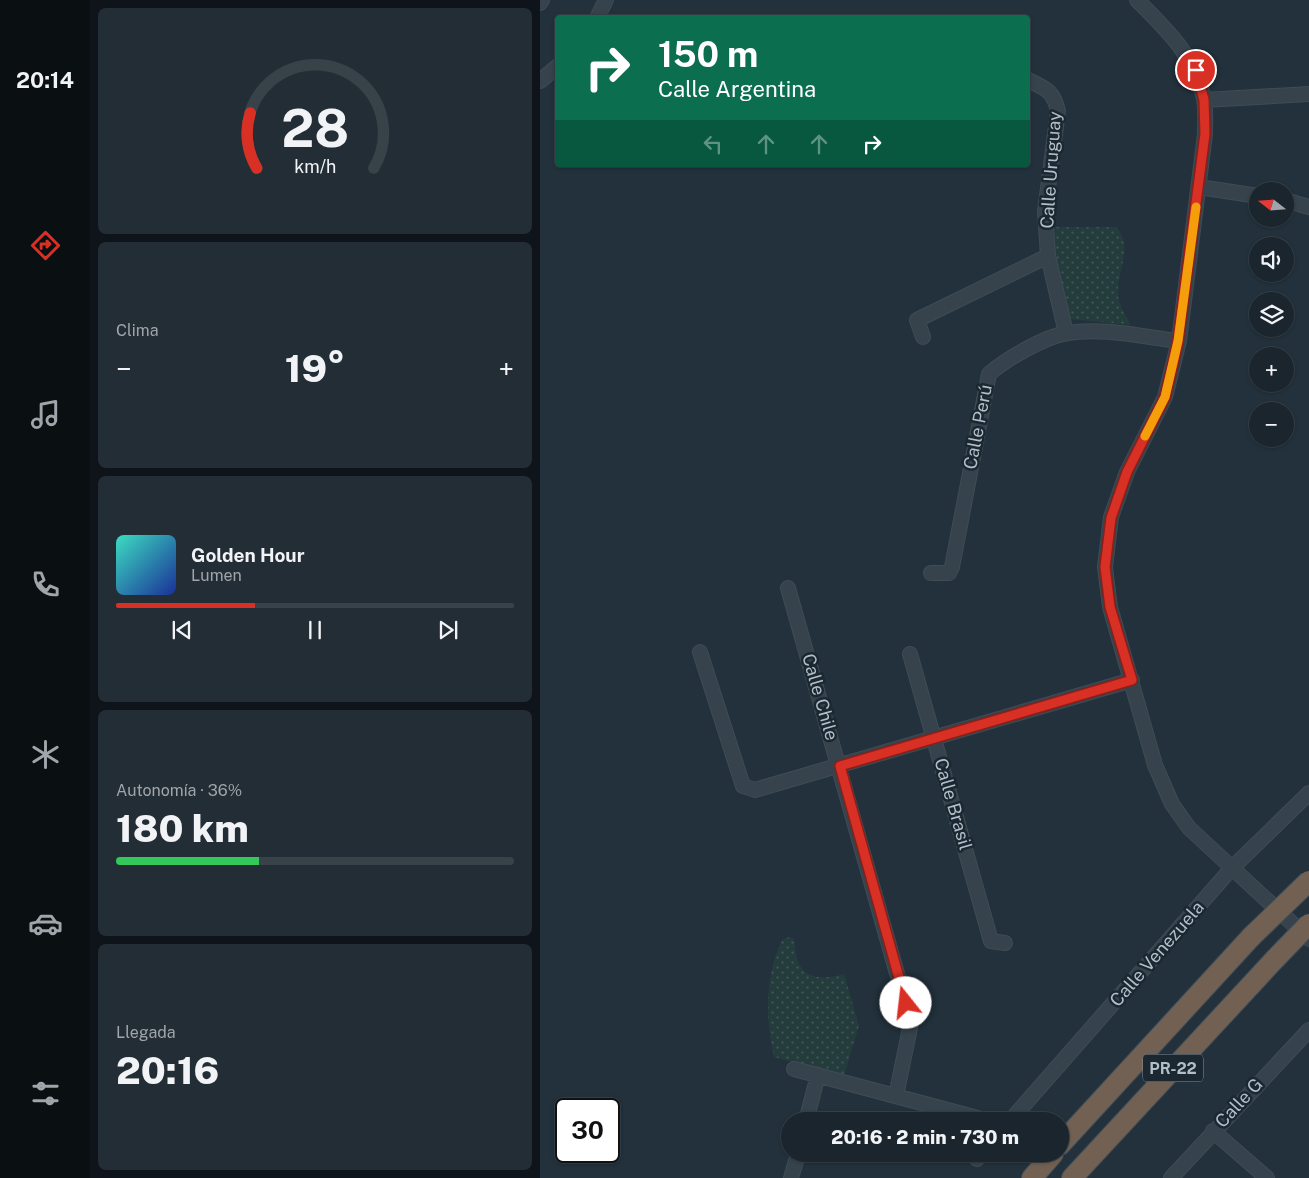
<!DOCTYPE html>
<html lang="es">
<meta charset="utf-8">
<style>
body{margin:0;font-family:"Public Sans",sans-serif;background:#232d35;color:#f1f3f6;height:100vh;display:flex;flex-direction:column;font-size:19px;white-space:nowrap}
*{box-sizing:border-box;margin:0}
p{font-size:16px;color:#9fa5aa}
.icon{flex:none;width:28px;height:28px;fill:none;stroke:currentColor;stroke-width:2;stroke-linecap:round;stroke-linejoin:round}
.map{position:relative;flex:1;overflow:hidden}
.sheet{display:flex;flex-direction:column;gap:8px;padding:8px;background:#0e1419;width:450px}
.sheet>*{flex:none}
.guide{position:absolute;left:15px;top:15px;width:475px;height:152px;border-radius:5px;box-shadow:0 1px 4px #0004,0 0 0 1px #384249;background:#0b6e4f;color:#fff;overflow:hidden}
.needle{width:32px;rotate:287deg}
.fabs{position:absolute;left:709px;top:182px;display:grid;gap:10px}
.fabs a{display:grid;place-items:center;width:45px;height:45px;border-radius:50%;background:#1a252d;box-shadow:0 1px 4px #0004,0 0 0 1px #384249;font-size:25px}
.speed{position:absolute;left:15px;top:1098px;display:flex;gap:10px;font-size:25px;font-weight:700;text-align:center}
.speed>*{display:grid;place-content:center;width:65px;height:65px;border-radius:50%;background:#1a252d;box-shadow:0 1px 4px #0004,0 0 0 1px #384249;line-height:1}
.speed .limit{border:2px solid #111;border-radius:8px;background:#fff;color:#111}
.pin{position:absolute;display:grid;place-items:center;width:42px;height:42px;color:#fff;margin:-21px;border:2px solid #fff;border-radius:50%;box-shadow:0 1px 5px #0007}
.me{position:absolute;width:55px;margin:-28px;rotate:344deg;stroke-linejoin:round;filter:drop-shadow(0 0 4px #0008)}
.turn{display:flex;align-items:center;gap:18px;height:105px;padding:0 20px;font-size:22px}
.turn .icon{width:65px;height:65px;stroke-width:2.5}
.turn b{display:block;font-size:35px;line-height:42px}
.lanes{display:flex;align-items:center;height:48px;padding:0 20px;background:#0003;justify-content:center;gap:25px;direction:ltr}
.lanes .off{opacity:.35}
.big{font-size:38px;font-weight:800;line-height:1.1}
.sheet .card{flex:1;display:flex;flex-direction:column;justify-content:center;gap:8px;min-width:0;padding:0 18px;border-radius:8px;background:#232d35}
.sheet .dial{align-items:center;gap:0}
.dial svg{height:130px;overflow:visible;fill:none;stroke:#384249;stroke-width:7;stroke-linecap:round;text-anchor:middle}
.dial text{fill:#f1f3f6;stroke:none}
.song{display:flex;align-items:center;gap:15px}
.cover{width:60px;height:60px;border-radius:8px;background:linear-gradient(135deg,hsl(170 70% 55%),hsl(230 70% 35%))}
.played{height:5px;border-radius:2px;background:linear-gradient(90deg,#d93025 35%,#384249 35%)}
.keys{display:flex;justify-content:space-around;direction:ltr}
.heat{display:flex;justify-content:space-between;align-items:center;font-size:28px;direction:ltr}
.charge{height:8px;border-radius:4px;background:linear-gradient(90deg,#34c759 36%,#384249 0)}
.trip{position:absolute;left:241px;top:1112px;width:288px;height:50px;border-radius:25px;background:#1a252d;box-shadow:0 1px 4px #0004,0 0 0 1px #384249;font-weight:800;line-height:50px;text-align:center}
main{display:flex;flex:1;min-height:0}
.menu{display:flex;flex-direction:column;width:90px;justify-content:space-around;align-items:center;background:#0a0f12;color:#9fa5aa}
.menu .icon{width:35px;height:35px}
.menu .active{color:#d93025}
.menu b{font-size:22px;color:#f1f3f6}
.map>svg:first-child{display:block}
</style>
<main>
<nav class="menu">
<b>20:14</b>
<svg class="icon active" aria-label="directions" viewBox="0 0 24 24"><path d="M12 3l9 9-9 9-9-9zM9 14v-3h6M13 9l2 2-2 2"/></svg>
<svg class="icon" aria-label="music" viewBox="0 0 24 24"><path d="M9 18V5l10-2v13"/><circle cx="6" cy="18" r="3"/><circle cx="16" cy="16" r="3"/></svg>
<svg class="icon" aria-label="phone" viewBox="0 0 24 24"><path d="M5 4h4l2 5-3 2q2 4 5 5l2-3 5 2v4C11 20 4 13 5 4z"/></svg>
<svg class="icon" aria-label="climate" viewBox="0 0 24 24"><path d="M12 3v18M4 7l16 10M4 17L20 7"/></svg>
<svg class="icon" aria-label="car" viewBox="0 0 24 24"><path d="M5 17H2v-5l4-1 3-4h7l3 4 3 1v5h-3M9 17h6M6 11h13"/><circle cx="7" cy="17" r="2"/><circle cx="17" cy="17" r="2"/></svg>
<svg class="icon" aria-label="filters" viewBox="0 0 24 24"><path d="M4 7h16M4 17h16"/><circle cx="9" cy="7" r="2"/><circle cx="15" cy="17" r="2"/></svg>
</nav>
<section class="sheet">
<div class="card dial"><svg viewBox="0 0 100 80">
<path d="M14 69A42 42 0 1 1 86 69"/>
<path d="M14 69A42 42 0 0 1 10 35" stroke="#d93025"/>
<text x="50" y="56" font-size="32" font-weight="700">28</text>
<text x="50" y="72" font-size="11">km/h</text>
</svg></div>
<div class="card"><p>Clima</p>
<div class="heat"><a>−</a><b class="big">19°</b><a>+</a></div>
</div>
<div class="card">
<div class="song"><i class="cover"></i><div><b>Golden Hour</b><p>Lumen</p></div></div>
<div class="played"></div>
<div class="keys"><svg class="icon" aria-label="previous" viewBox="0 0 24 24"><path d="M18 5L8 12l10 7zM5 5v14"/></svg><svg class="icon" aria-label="pause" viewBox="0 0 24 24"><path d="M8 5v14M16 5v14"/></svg><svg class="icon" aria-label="next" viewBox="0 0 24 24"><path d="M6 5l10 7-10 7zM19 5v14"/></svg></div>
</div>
<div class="card"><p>Autonomía · 36%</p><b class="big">180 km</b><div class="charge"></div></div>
<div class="card"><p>Llegada</p><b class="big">20:16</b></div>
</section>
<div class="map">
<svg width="769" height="1178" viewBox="0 0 769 1178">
<defs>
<pattern id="park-dots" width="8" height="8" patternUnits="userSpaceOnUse" patternTransform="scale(1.25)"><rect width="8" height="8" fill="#243d3c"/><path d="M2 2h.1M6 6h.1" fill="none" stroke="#415757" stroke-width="1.8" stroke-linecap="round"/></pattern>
</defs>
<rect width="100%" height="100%" fill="#22313c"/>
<path fill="url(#park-dots)" d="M513,227h63c18,19 1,44 2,65 0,13 7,23 13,33l-61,-6 -15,-68z
M249,937l5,2c1,5 1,10 2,16 5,25 28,25 48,19l15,52 -15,49 -70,-18c-9,-38 -9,-82 8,-117z"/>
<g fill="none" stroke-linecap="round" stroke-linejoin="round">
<defs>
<path id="minor" d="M597,0c29,29 59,57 67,99 2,11 1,24 1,35l-26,207 -14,56 -38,75 -16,45 -6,50 5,40 45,158 17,39 17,24 120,111
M0,3l2,-3
M57,18l9,-18
M488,80c18,9 25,10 30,31l-13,100 3,45 18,77
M0,81l18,-15
M664,100l105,-6
M659,187l59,9
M745,200l24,7
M383,337l-6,-17 131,-64
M391,573h18l3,-6 37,-193c17,-15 55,-37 78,-41 36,-6 76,4 112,8
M248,588l123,435 -15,73
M160,652l43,134 12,4 377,-110
M370,654l81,287 14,2
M254,1069l195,52
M266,1121l12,-46
M470,1121l221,-252 78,-76
M673,1131l54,47
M437,1159l4,-5
M251,1178l7,-24
M631,1178l138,-148"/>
<path id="highway" d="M520,1145l191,-208
M492,1178l21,-24
M532,1178l203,-219"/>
</defs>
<use href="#minor" stroke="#3f4c55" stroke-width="16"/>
<use href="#highway" stroke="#414e57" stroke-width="22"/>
<use href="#minor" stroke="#36434c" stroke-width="14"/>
<use href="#highway" stroke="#726153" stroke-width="20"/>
<defs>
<path id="highway-bridge" d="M711,937l58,-56
M735,959l34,-35"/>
</defs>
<use href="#highway-bridge" stroke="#414e57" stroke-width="22" stroke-linecap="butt"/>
<use href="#highway-bridge" stroke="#726153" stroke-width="20"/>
</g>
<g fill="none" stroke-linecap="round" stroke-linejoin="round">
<defs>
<path id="route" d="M366,1003l-66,-237 292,-86 -22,-73 -5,-40 6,-49 16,-46 38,-75 9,-38 4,-18 27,-207 -1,-34 -8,-30"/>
</defs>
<use href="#route" stroke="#8d1f18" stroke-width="12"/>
<use href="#route" stroke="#d93025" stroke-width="9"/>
<path stroke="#f59e0b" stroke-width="9" d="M605,436l20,-39 13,-56 18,-134"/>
</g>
<g text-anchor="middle" stroke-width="5" stroke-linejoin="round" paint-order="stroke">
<rect fill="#1b2831" stroke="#85919b" stroke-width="1" x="603" y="1054.5" width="60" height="27" rx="4"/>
<g font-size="16" font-weight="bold" fill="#b2bec8">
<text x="633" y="1074">PR-22</text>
</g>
<g font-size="18" fill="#b2bec8" stroke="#1b2831">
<text transform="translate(511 170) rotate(-86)" y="6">Calle Uruguay</text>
<text transform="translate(438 427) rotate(-79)" y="6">Calle Perú</text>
<text transform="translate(280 697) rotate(74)" y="6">Calle Chile</text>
<text transform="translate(413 804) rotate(74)" y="6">Calle Brasil</text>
<text transform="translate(617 954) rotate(-49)" y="6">Calle Venezuela</text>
<text transform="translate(699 1103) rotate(-47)" y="6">Calle G</text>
</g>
</g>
</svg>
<div class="fabs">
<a><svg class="needle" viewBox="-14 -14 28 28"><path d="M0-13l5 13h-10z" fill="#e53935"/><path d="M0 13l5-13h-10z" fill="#9fa5aa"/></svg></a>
<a><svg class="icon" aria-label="sound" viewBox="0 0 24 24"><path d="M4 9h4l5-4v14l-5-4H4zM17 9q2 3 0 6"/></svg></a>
<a><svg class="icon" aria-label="layers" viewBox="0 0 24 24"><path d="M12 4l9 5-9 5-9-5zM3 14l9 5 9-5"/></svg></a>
<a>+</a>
<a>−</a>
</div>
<div class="speed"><div class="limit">30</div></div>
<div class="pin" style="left:656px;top:70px;background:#d93025"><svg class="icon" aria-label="arrive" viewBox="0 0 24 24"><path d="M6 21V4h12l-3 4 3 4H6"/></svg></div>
<svg class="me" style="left:366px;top:1003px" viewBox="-20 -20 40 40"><circle r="19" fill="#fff"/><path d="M0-13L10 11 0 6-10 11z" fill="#d93025"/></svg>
<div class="trip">20:16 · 2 min · 730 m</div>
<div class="guide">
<div class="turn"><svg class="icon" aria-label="right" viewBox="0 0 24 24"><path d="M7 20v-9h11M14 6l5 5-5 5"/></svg><div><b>150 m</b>Calle Argentina</div></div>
<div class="lanes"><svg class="icon off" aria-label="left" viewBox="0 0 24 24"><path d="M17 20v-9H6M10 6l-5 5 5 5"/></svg><svg class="icon off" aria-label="ahead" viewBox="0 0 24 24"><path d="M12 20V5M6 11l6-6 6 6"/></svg><svg class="icon off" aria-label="ahead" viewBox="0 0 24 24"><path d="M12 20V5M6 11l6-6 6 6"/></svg><svg class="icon" aria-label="right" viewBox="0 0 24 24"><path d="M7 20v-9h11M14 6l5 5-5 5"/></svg></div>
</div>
</div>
</main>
